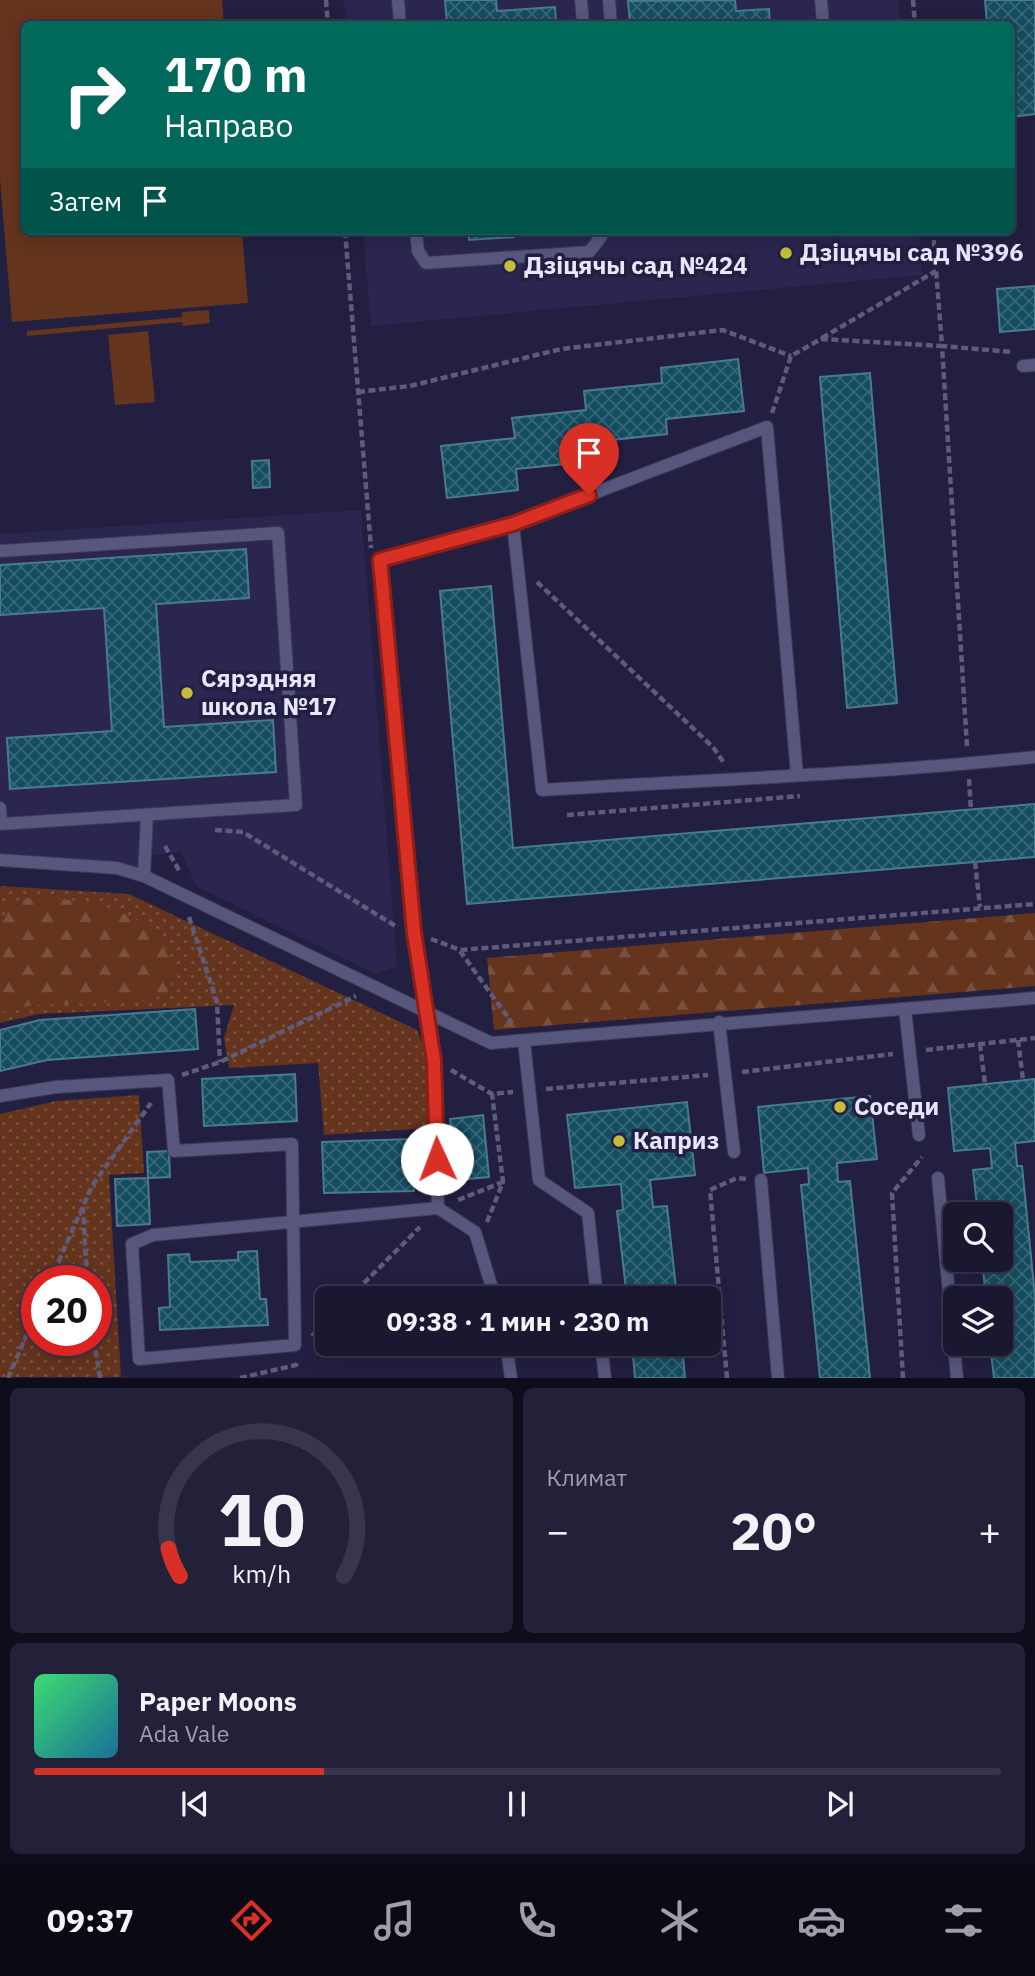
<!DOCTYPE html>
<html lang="ru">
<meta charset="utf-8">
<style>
body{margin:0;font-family:"IBM Plex Sans",sans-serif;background:#232039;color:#f1f3f6;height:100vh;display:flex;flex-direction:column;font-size:26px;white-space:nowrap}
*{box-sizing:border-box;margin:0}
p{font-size:23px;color:#9f9fab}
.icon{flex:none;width:38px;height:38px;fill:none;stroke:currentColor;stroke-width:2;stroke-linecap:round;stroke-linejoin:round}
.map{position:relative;height:1378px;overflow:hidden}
.panel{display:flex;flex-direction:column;gap:10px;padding:10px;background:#0e0d1b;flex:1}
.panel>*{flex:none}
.guide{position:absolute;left:21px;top:21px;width:994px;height:214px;border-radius:10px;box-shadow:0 4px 18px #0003,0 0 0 2px #38364d;background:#00695c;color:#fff;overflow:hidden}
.fabs{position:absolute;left:943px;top:1202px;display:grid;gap:14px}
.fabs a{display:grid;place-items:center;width:70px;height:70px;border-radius:10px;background:#1a1731;box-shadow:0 4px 18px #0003,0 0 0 2px #38364d;font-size:35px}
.speed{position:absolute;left:21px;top:1265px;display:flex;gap:14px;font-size:35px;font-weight:700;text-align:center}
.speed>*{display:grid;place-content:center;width:91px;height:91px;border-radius:50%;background:#1a1731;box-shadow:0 4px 18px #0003,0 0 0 2px #38364d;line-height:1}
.speed .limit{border:10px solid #d22;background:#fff;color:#111}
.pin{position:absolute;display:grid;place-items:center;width:60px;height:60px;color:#fff;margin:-72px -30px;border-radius:50% 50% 50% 0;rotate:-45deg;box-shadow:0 0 7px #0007}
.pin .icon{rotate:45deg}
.me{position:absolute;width:77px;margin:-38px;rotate:358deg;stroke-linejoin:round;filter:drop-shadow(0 0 5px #0008)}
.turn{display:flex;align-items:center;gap:24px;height:147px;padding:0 28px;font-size:32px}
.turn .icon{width:91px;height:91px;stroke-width:2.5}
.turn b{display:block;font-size:49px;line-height:60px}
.then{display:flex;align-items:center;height:66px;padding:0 28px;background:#0003;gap:14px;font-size:26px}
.big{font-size:52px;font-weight:700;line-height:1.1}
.panel .widget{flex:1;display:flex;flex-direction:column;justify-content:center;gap:10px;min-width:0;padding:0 24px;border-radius:10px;background:#232039}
.panel .dial{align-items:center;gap:0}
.dial svg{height:182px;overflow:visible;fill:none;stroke:#38364d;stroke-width:7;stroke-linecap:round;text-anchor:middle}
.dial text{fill:#f1f3f6;stroke:none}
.song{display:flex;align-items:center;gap:21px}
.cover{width:84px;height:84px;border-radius:10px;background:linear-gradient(135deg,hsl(140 70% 55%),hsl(200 70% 35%))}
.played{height:7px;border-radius:4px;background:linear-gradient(90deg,#d93025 30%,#38364d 30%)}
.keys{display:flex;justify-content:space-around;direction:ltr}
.heat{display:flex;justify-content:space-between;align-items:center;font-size:38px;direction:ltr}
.panel .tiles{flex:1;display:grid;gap:10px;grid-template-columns:1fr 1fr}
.widget:last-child{grid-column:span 2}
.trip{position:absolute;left:315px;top:1286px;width:406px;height:70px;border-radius:10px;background:#1a1731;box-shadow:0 4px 18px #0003,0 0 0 2px #38364d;font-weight:700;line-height:70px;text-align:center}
.dock{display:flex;height:112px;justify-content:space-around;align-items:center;background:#0a0914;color:#9f9fab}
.dock .icon{width:49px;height:49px}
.dock .on{color:#d93025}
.dock b{font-size:32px;color:#f1f3f6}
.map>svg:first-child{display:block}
</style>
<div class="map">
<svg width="1035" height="1378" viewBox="0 0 1035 1378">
<defs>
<pattern id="grass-dots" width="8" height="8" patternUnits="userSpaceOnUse" patternTransform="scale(1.75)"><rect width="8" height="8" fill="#64341d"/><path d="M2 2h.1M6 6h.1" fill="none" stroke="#7a513f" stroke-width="1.8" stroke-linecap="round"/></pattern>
<pattern id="forest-firs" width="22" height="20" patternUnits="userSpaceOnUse" patternTransform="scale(1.75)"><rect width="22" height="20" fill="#64341d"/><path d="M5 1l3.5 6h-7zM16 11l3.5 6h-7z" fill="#7a513f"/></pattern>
<pattern id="building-cross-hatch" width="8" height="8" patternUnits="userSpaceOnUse" patternTransform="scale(1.75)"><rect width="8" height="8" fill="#154d60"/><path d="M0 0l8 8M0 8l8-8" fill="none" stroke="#376778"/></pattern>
</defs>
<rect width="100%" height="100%" fill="#221f41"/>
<path fill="#2a264f" d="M344,0h554l2,24h-554z
M363,231h555l4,44 -551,51z
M361,510l36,456 -22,8 -179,-88 -15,-34 -43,5 2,11 -28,-6 -112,-8v-320z"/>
<path fill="url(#grass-dots)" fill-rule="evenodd" d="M0,886l129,8 288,136 13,31v67l-106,7 -6,-72 -89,5 -5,-30 10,-33 -195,9 -39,9z
M139,1095l5,78 -35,2 12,202h-121v-263l56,-13zM96,1281v59h-59v-59z"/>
<path fill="url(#forest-firs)" d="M38,896c61,8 116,10 139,77l-11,21 -21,7 -111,4 -34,7v-86l11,-24z
M1035,913v73l-541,44 -7,-72z"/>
<path fill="#64341d" d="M0,0h222l2,24h-200v207h218l6,72 -236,19 -12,-143z
M209,310l1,13 -27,3 -1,-4 -155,14v-5l155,-14v-5z
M148,331l7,71 -40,3 -7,-70z"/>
<path fill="url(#building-cross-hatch)" stroke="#487b8f" stroke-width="2" d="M445,0h51l1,11 58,-4 1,17h-109z
M735,0l1,11 33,-2 1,15h-140l-2,-23z
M985,0h50v114l-23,3v-93h-25z
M469,231h45v6l-45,3z
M1035,286v43l-35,3 -3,-43z
M738,359l6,52 -78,8 1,15 -74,8 2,19 -79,8 2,21 -71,8 -6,-52 74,-8 -3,-20 74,-8 -2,-19 78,-8 -1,-15z
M870,373l27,330 -50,5 -27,-331z
M269,460l1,27 -17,1 -1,-27z
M246,549l3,49 -93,6 8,123 109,-7 3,52 -266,17 -3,-51 105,-7 -8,-123 -104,7v-50z
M491,586l22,262 522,-44v53l-568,47 -27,-313z
M195,1009l3,40 -151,11 -47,11v-41l40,-10z
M295,1074l2,47 -93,5 -2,-47z
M1035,1079v62l-20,2 2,23h5l13,131v81h-41l-4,-34h11v-46h-15l-4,-38h19v-46h-23l-5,-44 19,-2 -2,-20 -36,3 -6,-63z
M870,1096l7,63 -40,4 1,19 12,-1 20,197h-50l-19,-193 8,-1 -1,-16 -44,5 -6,-66z
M687,1102l8,73 -45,5 3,27 14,-1 10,92h-50l-10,-87 6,-1 -2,-26 -46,4 -8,-73z
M483,1115l6,62 -32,3 -7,-61z
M412,1139l2,52 -90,2 -2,-51z
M169,1151l1,26 -22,1 -1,-26z
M148,1178l2,46 -33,2 -2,-47z
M257,1251l3,48h6l2,26 -108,5 -1,-22 11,-1 -2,-52 21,-1 1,8 48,-2v-8z
M632,1344h50l3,34h-50z"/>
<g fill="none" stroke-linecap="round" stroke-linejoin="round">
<defs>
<path id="service" d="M398,0l2,24
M581,0l2,24
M609,0l2,24
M821,0l2,24
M416,231l2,20 8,12 163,-11 12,-15 -1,-6
M1023,366l12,-1
M0,551l278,-18 18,272 -295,19 -1,-16
M797,775l-30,-348 -254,97 29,266c164,-10 329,-16 493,-33
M0,860l117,8 27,8 347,167 544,-45
M144,876l3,-61
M905,1009l14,126
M719,1022l15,130
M524,1041l15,139 49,33 9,85
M0,1096l56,-9 112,-7 6,71 118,-7 3,201 -156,14 -7,-115 21,-9 285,-27 37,24 20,66
M938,1178l19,200
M761,1180l17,198
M438,1208l-4,-147 -21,-129 -33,-372 133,-36
M506,1344l5,34
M601,1344l4,34"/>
</defs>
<use href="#service" stroke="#3c3855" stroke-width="14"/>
<path stroke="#5e5c7b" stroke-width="4.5" stroke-dasharray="7 3.5" stroke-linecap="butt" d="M326,0l2,24
M913,0l2,24
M345,231l26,317
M822,338l114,-67
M358,392l52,-6 151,-37 162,-19 68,26
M772,413l19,-57 30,-17 121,7 -9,-115
M537,582l176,165 11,16
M967,746l-25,-400 70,6
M969,779l2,31
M567,815l233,-19
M215,830l28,2 154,95
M165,846l15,26
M975,862l5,45
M189,917l28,85 3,60
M431,939l29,11 575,-46
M460,951l52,72
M1018,1040l5,40
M980,1044l5,40
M926,1050l109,-12
M451,1070l41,24 21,-2
M742,1072l151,-18
M182,1075l38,-13 136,-66
M546,1089l162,-14
M458,1200l45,-18
M83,1207l4,74
M487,1222l16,-40 -11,-88
M50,1281l42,-95 59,-83
M349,1298l71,-71
M312,1336l15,-16
M94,1340l6,38
M8,1378l29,-67
M240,1378l56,-13 2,-3
M727,1378l-17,-188 27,-12 9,1
M903,1378l-11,-185 30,-36"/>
<use href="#service" stroke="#57567d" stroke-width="12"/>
</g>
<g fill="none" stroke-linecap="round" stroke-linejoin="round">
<defs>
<path id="route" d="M437,1159l-3,-98 -20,-129 -34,-372 133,-36 76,-29"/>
</defs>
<use href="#route" stroke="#8d1f18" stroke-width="18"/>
<use href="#route" stroke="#d93025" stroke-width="12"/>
</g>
<g fill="#c5bc3d" stroke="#221f41" stroke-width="2.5">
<circle cx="786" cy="253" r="7"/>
<circle cx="510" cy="266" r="7"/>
<circle cx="187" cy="693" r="7"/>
<circle cx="840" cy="1107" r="7"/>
<circle cx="619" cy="1141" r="7"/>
</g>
<g text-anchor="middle" stroke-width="7" stroke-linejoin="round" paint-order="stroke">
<g font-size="24" font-weight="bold" fill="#e6e6fd" stroke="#221f41" text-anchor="start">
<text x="800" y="261">Дзіцячы сад №396</text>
<text x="524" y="274">Дзіцячы сад №424</text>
<text x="201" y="687">Сярэдняя<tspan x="201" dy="28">школа №17</tspan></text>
<text x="854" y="1115">Соседи</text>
<text x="633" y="1149">Каприз</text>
</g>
</g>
</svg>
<div class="fabs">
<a><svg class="icon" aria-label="search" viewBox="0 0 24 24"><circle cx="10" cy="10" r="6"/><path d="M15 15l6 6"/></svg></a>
<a><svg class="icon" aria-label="layers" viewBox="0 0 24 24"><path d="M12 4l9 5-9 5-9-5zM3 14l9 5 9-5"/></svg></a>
</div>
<div class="speed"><div class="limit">20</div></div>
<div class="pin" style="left:589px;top:495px;background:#d93025"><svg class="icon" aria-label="arrive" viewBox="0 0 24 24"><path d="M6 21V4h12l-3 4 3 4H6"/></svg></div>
<svg class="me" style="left:437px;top:1159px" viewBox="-20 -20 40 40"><circle r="19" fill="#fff"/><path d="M0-13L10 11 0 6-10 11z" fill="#d93025"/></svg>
<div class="trip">09:38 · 1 мин · 230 m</div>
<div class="guide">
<div class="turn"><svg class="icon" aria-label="right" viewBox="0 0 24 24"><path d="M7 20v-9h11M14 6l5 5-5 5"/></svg><div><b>170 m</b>Направо</div></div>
<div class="then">Затем<svg class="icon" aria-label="arrive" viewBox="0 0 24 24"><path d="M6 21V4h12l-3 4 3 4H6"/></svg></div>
</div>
</div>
<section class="panel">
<div class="tiles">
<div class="widget dial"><svg viewBox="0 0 100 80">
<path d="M14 69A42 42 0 1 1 86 69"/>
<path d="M14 69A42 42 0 0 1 9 57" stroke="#d93025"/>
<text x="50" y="56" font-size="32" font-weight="700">10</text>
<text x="50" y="72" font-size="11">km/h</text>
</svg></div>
<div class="widget"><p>Климат</p>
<div class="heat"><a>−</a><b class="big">20°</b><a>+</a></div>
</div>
<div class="widget">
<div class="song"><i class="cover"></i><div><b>Paper Moons</b><p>Ada Vale</p></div></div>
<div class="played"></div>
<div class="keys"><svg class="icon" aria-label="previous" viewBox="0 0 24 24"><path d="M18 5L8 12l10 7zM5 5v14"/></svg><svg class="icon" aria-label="pause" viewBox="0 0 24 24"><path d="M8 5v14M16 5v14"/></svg><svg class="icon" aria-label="next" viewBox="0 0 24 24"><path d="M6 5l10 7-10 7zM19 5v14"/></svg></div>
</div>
</div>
</section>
<nav class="dock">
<b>09:37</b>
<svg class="icon on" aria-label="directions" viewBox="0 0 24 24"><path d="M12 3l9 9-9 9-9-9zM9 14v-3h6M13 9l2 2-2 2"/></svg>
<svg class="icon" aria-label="music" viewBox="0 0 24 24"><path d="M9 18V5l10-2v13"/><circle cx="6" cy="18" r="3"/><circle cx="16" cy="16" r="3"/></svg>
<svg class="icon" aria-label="phone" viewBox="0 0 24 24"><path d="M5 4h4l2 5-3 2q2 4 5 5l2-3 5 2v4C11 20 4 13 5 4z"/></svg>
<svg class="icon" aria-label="climate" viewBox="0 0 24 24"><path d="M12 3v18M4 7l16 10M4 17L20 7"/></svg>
<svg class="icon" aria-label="car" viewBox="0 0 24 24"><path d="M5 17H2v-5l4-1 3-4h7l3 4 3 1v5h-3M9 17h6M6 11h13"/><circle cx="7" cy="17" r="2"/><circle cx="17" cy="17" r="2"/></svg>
<svg class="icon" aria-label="filters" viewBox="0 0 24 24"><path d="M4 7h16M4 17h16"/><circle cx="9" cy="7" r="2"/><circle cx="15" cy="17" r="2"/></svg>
</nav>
